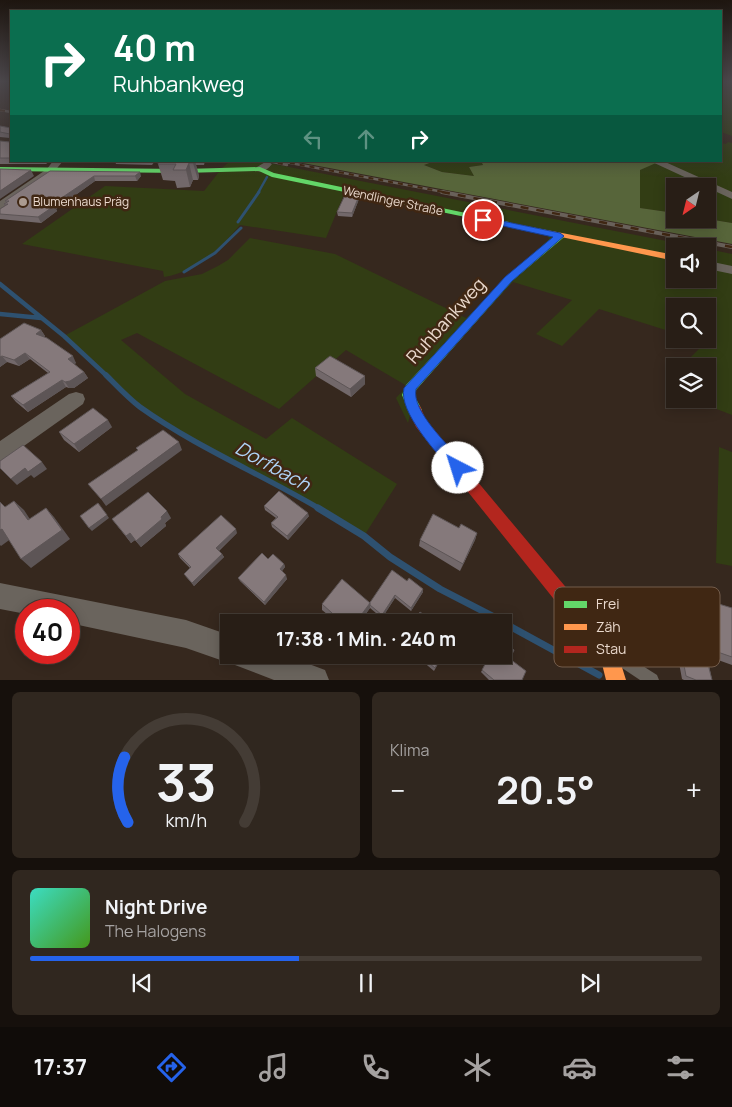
<!DOCTYPE html>
<html lang="de">
<meta charset="utf-8">
<style>
body{margin:0;font-family:Manrope,sans-serif;background:#30271f;color:#f1f3f6;height:100vh;display:flex;flex-direction:column;font-size:19px;white-space:nowrap}
*{box-sizing:border-box;margin:0}
p{font-size:16px;color:#a5a2a1}
.icon{flex:none;width:28px;height:28px;fill:none;stroke:currentColor;stroke-width:2;stroke-linecap:round;stroke-linejoin:round}
.map{position:relative;height:680px;overflow:hidden}
.panel{display:flex;flex-direction:column;gap:12px;padding:12px;background:#16100c;flex:1}
.panel>*{flex:none}
.guide{position:absolute;left:10px;top:10px;width:712px;height:152px;border-radius:0px;box-shadow:0 2px 12px #0003,0 0 0 1px #443c35;background:#0b6e4f;color:#fff;overflow:hidden}
.needle{width:32px;rotate:215deg}
.buttons{position:absolute;left:666px;top:178px;display:grid;gap:10px}
.buttons a{display:grid;place-items:center;width:50px;height:50px;border-radius:0px;background:#281e16;box-shadow:0 2px 12px #0003,0 0 0 1px #443c35;font-size:25px}
.speed{position:absolute;left:15px;top:599px;display:flex;gap:10px;font-size:25px;font-weight:700;text-align:center}
.speed>*{display:grid;place-content:center;width:65px;height:65px;border-radius:50%;background:#281e16;box-shadow:0 2px 12px #0003,0 0 0 1px #443c35;line-height:1}
.speed .limit{border:8px solid #d22;background:#fff;color:#111}
.pin{position:absolute;display:grid;place-items:center;width:42px;height:42px;color:#fff;margin:-21px;border:2px solid #fff;border-radius:50%;box-shadow:0 1px 5px #0007}
.me{position:absolute;width:55px;margin:-28px;rotate:320deg;stroke-linejoin:round;filter:drop-shadow(0 0 4px #0008)}
.turn{display:flex;align-items:center;gap:18px;height:105px;padding:0 20px;font-size:22px}
.turn .icon{width:65px;height:65px;stroke-width:2.5}
.turn b{display:block;font-size:35px;line-height:42px}
.lanes{display:flex;align-items:center;height:48px;padding:0 20px;background:#0003;justify-content:center;gap:25px;direction:ltr}
.lanes .off{opacity:.35}
.big{font-size:38px;font-weight:700;line-height:1.1}
.panel .card{flex:1;display:flex;flex-direction:column;justify-content:center;gap:8px;min-width:0;padding:0 18px;border-radius:8px;background:#30271f}
.panel .dial{align-items:center;gap:0}
.dial svg{height:130px;overflow:visible;fill:none;stroke:#443c35;stroke-width:7;stroke-linecap:round;text-anchor:middle}
.dial text{fill:#f1f3f6;stroke:none}
.song{display:flex;align-items:center;gap:15px}
.cover{width:60px;height:60px;border-radius:8px;background:linear-gradient(135deg,hsl(170 70% 55%),hsl(100 70% 35%))}
.played{height:5px;border-radius:2px;background:linear-gradient(90deg,#2563eb 40%,#443c35 40%)}
.keys{display:flex;justify-content:space-around;direction:ltr}
.heat{display:flex;justify-content:space-between;align-items:center;font-size:28px;direction:ltr}
.panel .tiles{flex:1;display:grid;gap:12px;grid-template-columns:1fr 1fr}
.card:last-child{grid-column:span 2}
.trip{position:absolute;left:220px;top:614px;width:292px;height:50px;border-radius:0px;background:#281e16;box-shadow:0 2px 12px #0003,0 0 0 1px #443c35;font-weight:700;line-height:50px;text-align:center}
.menu{display:flex;height:80px;justify-content:space-around;align-items:center;background:#100c09;color:#a5a2a1}
.menu .icon{width:35px;height:35px}
.menu .active{color:#2563eb}
.menu b{font-size:22px;color:#f1f3f6}
.map>svg:first-child{display:block}
</style>
<div class="map">
<svg width="732" height="680" viewBox="0 0 732 680">
<rect width="100%" height="100%" fill="#36281e"/>
<path fill="#323d14" d="M721,82h11v54l-11,-4z
M728,142l4,1v80l-24,-4v-33h-33v27l-36,-5 1,-38 11,-9h70v-18l5,1z
M230,161h26l28,5 408,80h-17v33h33v-30l24,5v161l-41,-16h17v-33h-26l23,-23 -11,-4h14v-33h-33v27l-76,-24 -37,37 -26,-12 36,-34 -59,-18 -96,105 -9,36 -12,-25 11,-12 -61,-36 -67,59 -142,-76 -16,7 64,54 81,45 26,-21 105,66 -33,52 -86,-52 -86,-45 -53,-33 -75,-70 101,-55 37,-7 16,-8 10,-6 22,-22 85,16 131,64 83,-79 -2,-5 -202,-42 -19,46 -86,-13c-20,24 -44,47 -76,52l-1,-6 -141,-27 83,-58 99,5 18,-23z
M435,161h46l2,4 -14,2 5,9 -32,-4 -18,-7z
M719,447l13,5v114l-16,-3z"/>
<path fill="#57653a" d="M292,161h143l-11,4 18,7 32,4 -5,-9 14,-2 -2,-4h170l5,2 -16,7v38l35,5v6h33l24,4v21z"/>
<g fill="none" stroke-linecap="round" stroke-linejoin="round">
<path stroke="#2e5170" stroke-width="2.5" d="M258,193l9,-16"/>
<path stroke="#2e5170" stroke-width="3" d="M238,222l21,-30
M184,272l31,-19 26,-25"/>
<path stroke="#2e5170" stroke-width="4.5" d="M0,284l64,52 44,41
M0,314l41,4"/>
<path stroke="#2e5170" stroke-width="5.5" d="M106,375c11,11 22,23 34,32 56,40 121,67 180,102"/>
<path stroke="#2e5170" stroke-width="7" d="M318,508l46,28 26,21 50,32 64,33
M504,623l95,52"/>
<path fill="#6a645d" fill-rule="evenodd" d="M624,654l33,21 2,5h-19l-21,-14 -2,-5 2,-5z"/>
<path fill="#6a645d" fill-rule="evenodd" d="M53,161h10l-10,12 -53,36v-8l47,-32z
M267,161l5,3c-4,5 -9,9 -15,7v-4z
M650,161h13l69,31v7z
M708,261l24,5v8l-24,-5z
M76,392l7,2 2,5 -2,5 -76,54 -7,3v-20l69,-47z
M0,583l186,37 43,15v20h56l40,15 4,10h-55l-39,-15 -2,-4 -4,2 -43,-15 -117,-25v-13h-43v4l-26,-5z"/>
<path fill="#63d668" fill-rule="evenodd" d="M0,167l183,2 77,-2 14,6 235,49 4,2 -4,2 -237,-49 -13,-6 -76,2 -183,-2z
M560,233l4,3 -1,2 -51,43 -96,109 -2,5 8,15 -2,4 -5,1 -5,-1 -8,-19 4,-10 100,-108z"/>
<path fill="#ff974d" fill-rule="evenodd" d="M506,222l169,33v6l-166,-35 -4,-2z
M563,588l6,3 47,57 10,32h-20l-5,-20 -44,-57 -3,-6 3,-6z"/>
<path fill="#b3261e" fill-rule="evenodd" d="M415,405l5,1 6,14 143,171 3,6 -3,6 -6,3 -6,-3 -141,-176 -8,-17 2,-4z"/>
<defs>
<path id="rail-far1" d="M0,110l11,2
M268,161l19,4
M280,161l169,32"/>
<path id="rail" d="M442,192l290,55"/>
</defs>
<use href="#rail-far1" stroke="#69615a" stroke-width="2.5"/>
<use href="#rail" stroke="#69615a" stroke-width="4"/>
<use href="#rail-far1" stroke="#402713" stroke-width="2" stroke-dasharray="5" stroke-linecap="butt"/>
<use href="#rail" stroke="#402713" stroke-width="2.5" stroke-dasharray="8" stroke-linecap="butt"/>
</g>
<path fill="#72686a" d="M0,126l11,2v33h39l-4,3h-46v-23l10,1v-4l-10,-1z
M115,161h40l-3,4 -36,-1z
M159,161h46l-1,4h-8l3,11 -1,4h-5l-3,7 -13,1 -2,-7 -12,-1 -5,-16z
M50,171l91,5 -4,5h-42l-39,28 1,2 -16,12 -41,-4v-10l5,-3 -1,-2 2,-2 -1,-1z
M359,196v3l-7,18 -14,-1 -1,-4z
M41,330l4,6 -1,1 32,26 -2,1 10,8 4,6 -14,10h-5l-3,-1 -38,25 -12,-10 -5,-6 37,-23 -18,-14 -11,7 -12,-4 -7,5v-28z
M315,368l50,8v8l-14,13 -35,-21z
M112,427l-33,25 -15,-12 -5,-8z
M264,506l45,10 -21,24 -16,-13 -1,-4 5,-5 -11,-8z
M171,518l-6,5 1,3 -25,21 -6,-7 -4,3 -19,-24z
M237,533l-18,18 3,3 2,3 -30,29 -10,-12 6,-6 -10,-10 -2,-4z
M477,533l-2,7 -15,31 -41,-25 1,-6z
M268,559l16,5 1,3 -3,4 5,8 -22,26 -25,-24 -2,-3z
M407,581l16,11 -12,19 -16,-13 -13,20 -12,-10 -10,14h-23l-15,-12v-6l48,-2z
M699,598l33,10v57l-25,-9 5,24h-28l-2,-1 -5,-27 4,-3 20,5 -9,-50z
M415,655h28l-9,16z
M490,655l20,4 12,21h-33l-8,-8z"/>
<path fill="#5d5556" d="M194,161h1l4,15 -1,4 -5,-17z
M189,163l4,17 -3,7 -4,-17z
M31,170l3,6 -34,23v-8z
M140,172l1,4 -4,5 -2,-5z
M94,176l1,5 -39,28 1,2 -16,12 -3,-6 13,-12z
M359,196v3l-7,18v-4z
M41,330l4,6 -5,4 -4,-6z
M25,353l5,6 -11,7 -5,-6z
M2,356l5,6 -7,5v-10z
M73,356l3,7 -4,3 -4,-7z
M84,372l4,6 -14,10h-5l-4,-6z
M365,376v8l-14,13 -1,-8z
M62,380l4,7 -38,25 -5,-7z
M108,420l4,7 -33,25 -5,-8z
M179,442l3,8 -76,56 -5,-7z
M42,462l5,7 -13,9 -6,-6z
M25,468l6,7 -14,10 -6,-6z
M14,501l10,9 13,20 -9,-10z
M46,508l8,9 16,22 -39,29 -10,-9z
M167,511l4,7 -6,5 1,3 -25,21 -5,-6 25,-24z
M308,513l1,3 -21,24 -1,-4z
M107,515l2,3 -17,13 -3,-3z
M2,529l10,9 -11,8 -1,-1v-15z
M236,529l1,4 -19,18 -2,-3z
M130,533l5,7 -4,3 -5,-7z
M477,533l-2,7 -15,31 3,-7z
M222,554l2,3 -30,29 -2,-3z
M284,564l1,3 -4,5 -1,-3z
M286,575l1,4 -22,26 -1,-3z
M423,589v3l-12,19v-3z
M395,595v3l-13,20v-3z
M370,603v5l-10,14h-4z"/>
<path fill="#85797b" stroke="#5d5556" d="M0,126l11,2v30h-11v-17l10,1v-8l-10,-2z
M159,161h35l-1,2h-4l-3,7h-13l3,-6h-18z
M0,169l31,1 -31,21z
M50,171l90,1 -5,4h-41l-43,29 3,1 -16,11 -38,-3v-5l8,-5h-4l5,-3h-4z
M345,195l14,1 -7,17 -15,-1z
M24,323l17,7 -5,4 11,4 26,18 -5,3 16,13 -14,9 -5,1 -3,-2 -39,25 -12,-9 39,-24 -25,-19 -11,7 -12,-4 -2,1v-18z
M330,356l35,20 -15,13 -35,-21z
M93,408l15,12 -34,24 -15,-12z
M163,430l16,12 -78,57 -13,-15 50,-34 -2,-2z
M23,445l19,17 -14,10 -3,-4 -14,11 -11,-11v-7z
M279,491l29,22 -21,23 -16,-13 7,-6 -14,-11z
M148,492l19,19 -6,6 1,2 -26,22 -6,-8 -4,3 -14,-17z
M14,501l14,19 18,-12 16,22 -41,29 -19,-30 -2,1v-28l5,5z
M98,503l9,12 -18,13 -9,-12z
M433,514l26,14 2,-4 16,9 -14,31 -43,-24z
M221,515l15,14 -20,19 6,6 -30,29 -8,-9 7,-7 -13,-13z
M262,553l6,6 5,-5 11,10 -4,5 6,6 -22,27 -26,-24z
M392,570l15,11 2,-3 14,11 -12,19 -16,-13 -13,20 -12,-10v-2l-1,1z
M342,579l28,24 -14,19h-14l-20,-18z
M699,598l33,10v49l-23,-8z
M420,612l14,10h-21z
M504,642l10,8 -4,9 16,12 -4,9h-28l-12,-10 8,-15h14z
M681,649l25,7 6,24h-16l-10,-4z
M419,655h23l-7,13z"/>
<linearGradient id="sky" x2="0" y2="1"><stop stop-color="#1e1610"/><stop offset="0.46" stop-color="#4c484c"/><stop offset="1" stop-color="#4c484c" stop-opacity="0"/></linearGradient>
<rect width="732" height="177" fill="url(#sky)"/>
<path fill="#2563eb" stroke="#184099" d="M483,217l77,16 4,3 -52,45 -96,108c-5,22 34,58 48,74l2,5 -2,4 -6,2 -5,-2c-15,-18 -55,-60 -49,-84l101,-111 48,-40 -73,-16 -1,-1z"/>
<circle fill="#ab9b90" stroke="#402713" stroke-width="2" cx="23" cy="202" r="5"/>
<g text-anchor="middle" stroke-width="5" stroke-linejoin="round" paint-order="stroke">
<g font-size="12" fill="#ead9cd" stroke="#402713">
<text transform="translate(393 201) rotate(12)" y="4">Wendlinger Straße</text>
</g>
<g font-size="12" fill="#ead9cd" stroke="#402713" text-anchor="start">
<text x="33" y="206">Blumenhaus Präg</text>
</g>
<g font-size="18" fill="#ead9cd" stroke="#402713">
<text transform="translate(446 321) rotate(-48)" y="6">Ruhbankweg</text>
</g>
<g font-size="19" font-style="italic" fill="#afd4f7" stroke="#402713">
<text transform="translate(273 466) rotate(29)" y="7">Dorfbach</text>
</g>
</g>
<rect x="554" y="587" width="166" height="80" rx="8" fill="#402713" stroke="#735c4b" stroke-width="1"/>
<rect x="564" y="601" width="23" height="7" fill="#63d668"/>
<rect x="564" y="624" width="23" height="6" fill="#ff974d"/>
<rect x="564" y="646" width="23" height="7" fill="#b3261e"/>
<g font-size="14" fill="#ead9cd">
<text x="596" y="609">Frei</text>
<text x="596" y="632">Zäh</text>
<text x="596" y="654">Stau</text>
</g>
</svg>
<div class="buttons">
<a><svg class="needle" viewBox="-14 -14 28 28"><path d="M0-13l5 13h-10z" fill="#e53935"/><path d="M0 13l5-13h-10z" fill="#a5a2a1"/></svg></a>
<a><svg class="icon" aria-label="sound" viewBox="0 0 24 24"><path d="M4 9h4l5-4v14l-5-4H4zM17 9q2 3 0 6"/></svg></a>
<a><svg class="icon" aria-label="search" viewBox="0 0 24 24"><circle cx="10" cy="10" r="6"/><path d="M15 15l6 6"/></svg></a>
<a><svg class="icon" aria-label="layers" viewBox="0 0 24 24"><path d="M12 4l9 5-9 5-9-5zM3 14l9 5 9-5"/></svg></a>
</div>
<div class="speed"><div class="limit">40</div></div>
<div class="pin" style="left:483px;top:220px;background:#d93025"><svg class="icon" aria-label="arrive" viewBox="0 0 24 24"><path d="M6 21V4h12l-3 4 3 4H6"/></svg></div>
<svg class="me" style="left:458px;top:468px" viewBox="-20 -20 40 40"><circle r="19" fill="#fff"/><path d="M0-13L10 11 0 6-10 11z" fill="#2563eb"/></svg>
<div class="trip">17:38 · 1 Min. · 240 m</div>
<div class="guide">
<div class="turn"><svg class="icon" aria-label="right" viewBox="0 0 24 24"><path d="M7 20v-9h11M14 6l5 5-5 5"/></svg><div><b>40 m</b>Ruhbankweg</div></div>
<div class="lanes"><svg class="icon off" aria-label="left" viewBox="0 0 24 24"><path d="M17 20v-9H6M10 6l-5 5 5 5"/></svg><svg class="icon off" aria-label="ahead" viewBox="0 0 24 24"><path d="M12 20V5M6 11l6-6 6 6"/></svg><svg class="icon" aria-label="right" viewBox="0 0 24 24"><path d="M7 20v-9h11M14 6l5 5-5 5"/></svg></div>
</div>
</div>
<section class="panel">
<div class="tiles">
<div class="card dial"><svg viewBox="0 0 100 80">
<path d="M14 69A42 42 0 1 1 86 69"/>
<path d="M14 69A42 42 0 0 1 12 29" stroke="#2563eb"/>
<text x="50" y="56" font-size="32" font-weight="700">33</text>
<text x="50" y="72" font-size="11">km/h</text>
</svg></div>
<div class="card"><p>Klima</p>
<div class="heat"><a>−</a><b class="big">20.5°</b><a>+</a></div>
</div>
<div class="card">
<div class="song"><i class="cover"></i><div><b>Night Drive</b><p>The Halogens</p></div></div>
<div class="played"></div>
<div class="keys"><svg class="icon" aria-label="previous" viewBox="0 0 24 24"><path d="M18 5L8 12l10 7zM5 5v14"/></svg><svg class="icon" aria-label="pause" viewBox="0 0 24 24"><path d="M8 5v14M16 5v14"/></svg><svg class="icon" aria-label="next" viewBox="0 0 24 24"><path d="M6 5l10 7-10 7zM19 5v14"/></svg></div>
</div>
</div>
</section>
<nav class="menu">
<b>17:37</b>
<svg class="icon active" aria-label="directions" viewBox="0 0 24 24"><path d="M12 3l9 9-9 9-9-9zM9 14v-3h6M13 9l2 2-2 2"/></svg>
<svg class="icon" aria-label="music" viewBox="0 0 24 24"><path d="M9 18V5l10-2v13"/><circle cx="6" cy="18" r="3"/><circle cx="16" cy="16" r="3"/></svg>
<svg class="icon" aria-label="phone" viewBox="0 0 24 24"><path d="M5 4h4l2 5-3 2q2 4 5 5l2-3 5 2v4C11 20 4 13 5 4z"/></svg>
<svg class="icon" aria-label="climate" viewBox="0 0 24 24"><path d="M12 3v18M4 7l16 10M4 17L20 7"/></svg>
<svg class="icon" aria-label="car" viewBox="0 0 24 24"><path d="M5 17H2v-5l4-1 3-4h7l3 4 3 1v5h-3M9 17h6M6 11h13"/><circle cx="7" cy="17" r="2"/><circle cx="17" cy="17" r="2"/></svg>
<svg class="icon" aria-label="filters" viewBox="0 0 24 24"><path d="M4 7h16M4 17h16"/><circle cx="9" cy="7" r="2"/><circle cx="15" cy="17" r="2"/></svg>
</nav>
